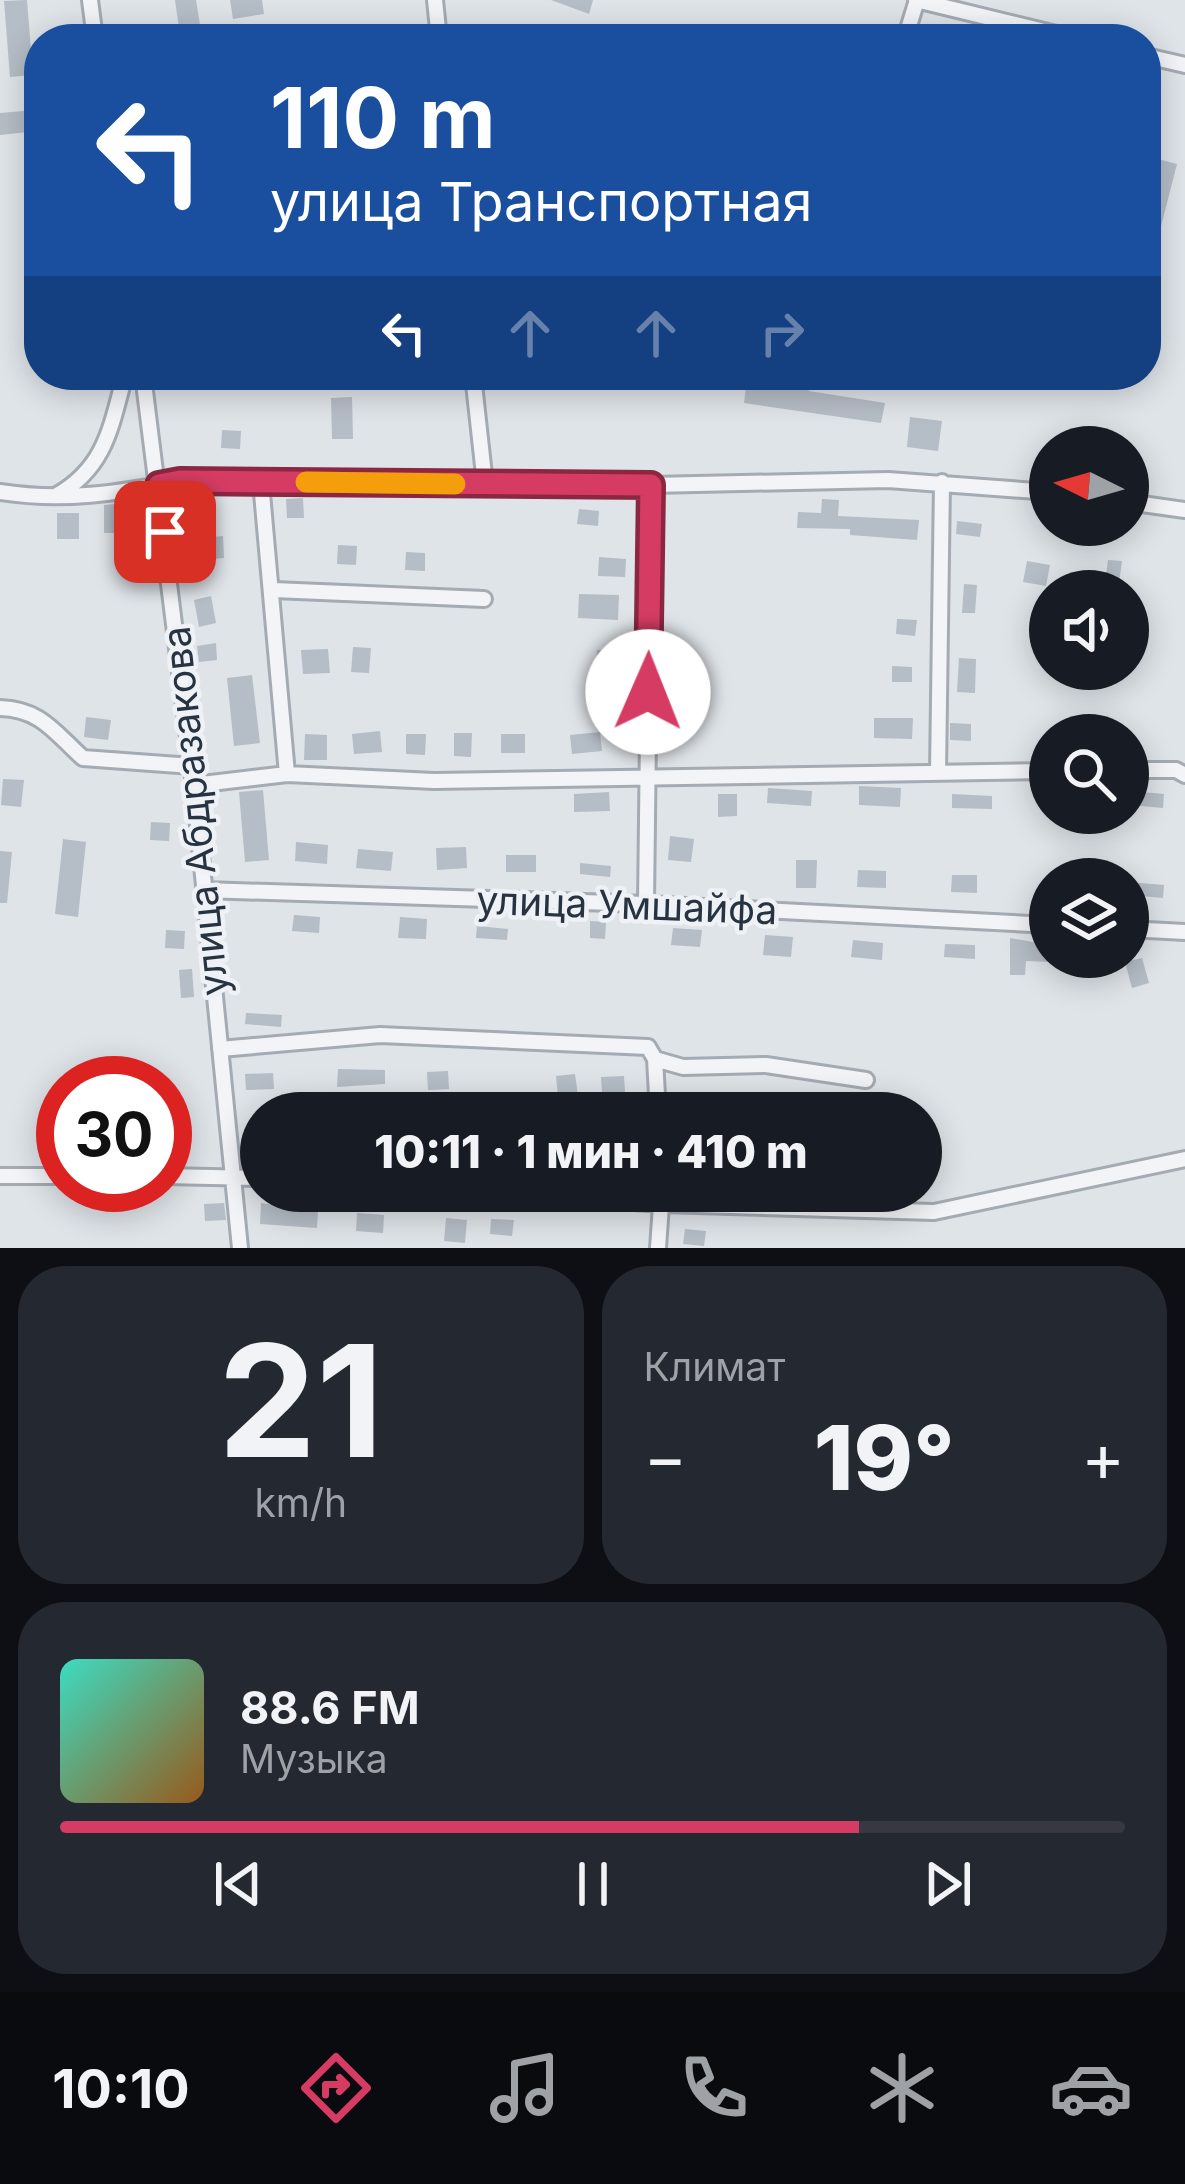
<!DOCTYPE html>
<html lang="ru">
<meta charset="utf-8">
<style>
body{margin:0;font-family:Inter,sans-serif;background:#242831;color:#f1f3f6;height:100vh;display:flex;flex-direction:column;font-size:45px;white-space:nowrap}
*{box-sizing:border-box;margin:0}
p{font-size:39px;color:#9ea1a6}
.icon{flex:none;width:66px;height:66px;fill:none;stroke:currentColor;stroke-width:2;stroke-linecap:round;stroke-linejoin:round}
.map{position:relative;height:1248px;overflow:hidden}
.details{display:flex;flex-direction:column;gap:18px;padding:18px;background:#0d0f14;flex:1}
.details>*{flex:none}
.banner{position:absolute;left:24px;top:24px;width:1137px;height:366px;border-radius:48px;box-shadow:0 6px 30px #0003;background:#1a4fa0;color:#fff;overflow:hidden}
.needle{width:78px;rotate:275deg}
.tools{position:absolute;left:1029px;top:426px;display:grid;gap:24px}
.tools a{display:grid;place-items:center;width:120px;height:120px;border-radius:50%;background:#171b24;box-shadow:0 6px 30px #0003;font-size:60px}
.speed{position:absolute;left:36px;top:1056px;display:flex;gap:24px;font-size:60px;font-weight:700;text-align:center}
.speed>*{display:grid;place-content:center;width:156px;height:156px;border-radius:50%;background:#171b24;box-shadow:0 6px 30px #0003;line-height:1}
.speed .limit{border:18px solid #d22;background:#fff;color:#111}
.pin{position:absolute;display:grid;place-items:center;width:102px;height:102px;color:#fff;margin:-51px;border-radius:24px;box-shadow:0 6px 18px #0006}
.me{position:absolute;width:132px;margin:-66px;rotate:1deg;stroke-linejoin:round;filter:drop-shadow(0 0 9px #0008)}
.turn{display:flex;align-items:center;gap:42px;height:252px;padding:0 48px;font-size:54px}
.turn .icon{width:156px;height:156px;stroke-width:2.5}
.turn b{display:block;font-size:84px;line-height:102px}
.lanes{display:flex;align-items:center;height:114px;padding:0 48px;background:#0003;justify-content:center;gap:60px;direction:ltr}
.lanes .off{opacity:.35}
.big{font-size:90px;font-weight:800;line-height:1.1}
.details .card{flex:1;display:flex;flex-direction:column;justify-content:center;gap:18px;min-width:0;padding:0 42px;border-radius:48px;background:#242831}
.details .dial{align-items:center;gap:0}
.dial b{font-size:156px;line-height:1}
.song{display:flex;align-items:center;gap:36px}
.cover{width:144px;height:144px;border-radius:18px;background:linear-gradient(135deg,hsl(170 70% 55%),hsl(30 70% 35%))}
.played{height:12px;border-radius:6px;background:linear-gradient(90deg,#d63c63 75%,#363941 75%)}
.keys{display:flex;justify-content:space-around;direction:ltr}
.heat{display:flex;justify-content:space-between;align-items:center;font-size:66px;direction:ltr}
.details .tiles{flex:1;display:grid;gap:18px;grid-template-columns:1fr 1fr}
.card:last-child{grid-column:span 2}
.trip{position:absolute;left:240px;top:1092px;width:702px;height:120px;border-radius:60px;background:#171b24;box-shadow:0 6px 30px #0003;font-weight:800;line-height:120px;text-align:center}
.dock{display:flex;height:192px;justify-content:space-around;align-items:center;background:#090b0e;color:#9ea1a6}
.dock .icon{width:84px;height:84px}
.dock .current{color:#d63c63}
.dock b{font-size:54px;color:#f1f3f6}
.map>svg:first-child{display:block}
</style>
<div class="map">
<svg width="1185" height="1248" viewBox="0 0 1185 1248">
<rect width="100%" height="100%" fill="#dfe4e9"/>
<path fill="#b5bdc6" d="M27,0l6,75 -23,2 -6,-76z
M175,0h21l4,25 -21,3z
M230,0h32l2,14 -31,5z
M551,0h42l-4,14z
M35,110l2,21 -37,4v-22z
M1146,156l31,8 -19,74 -12,-3z
M787,375h24l-2,16 76,12 -4,20 -137,-20 3,-24 39,5z
M352,397l1,42h-21l-1,-41z
M910,417l32,4 -4,30 -31,-4z
M222,430l19,1 -1,18 -19,-1z
M303,498l1,20h-17l-1,-19z
M822,499l17,1 -1,16 81,4 -2,20 -67,-5v-6l-53,-1 1,-16 23,1z
M136,502v31h-32v-28z
M579,509l20,2 -1,15 -21,-2z
M57,513h22v26h-22z
M957,521l25,3 -2,13 -24,-3z
M223,536l1,22 -40,3 -1,-21z
M338,545l19,1 -1,19 -19,-1z
M406,552l19,1v18l-20,-1z
M599,557l27,2 -1,18 -27,-1z
M1108,560l14,1 -4,30h-14z
M1027,561l23,4 -4,21 -23,-4z
M964,584l13,1 -2,28h-13z
M579,594l40,1 -1,25 -40,-2z
M211,596l5,27 -17,4 -5,-27z
M897,619l20,1 -2,16 -19,-2z
M216,643l1,17 -18,2 -2,-16z
M353,647l18,1 -2,25 -18,-1z
M328,649l2,24 -27,1 -2,-24z
M597,650h26v22h-27z
M959,658l17,1 -1,34 -18,-1z
M892,666l20,1v15h-20z
M252,675l8,68 -26,3 -7,-68z
M86,717l25,3 -3,20 -24,-3z
M666,718l23,1 -1,19 -23,-1z
M874,718h39l-1,21 -38,-1z
M950,723l21,1v17l-21,-1z
M380,731l2,21 -28,2 -2,-20z
M600,732l2,19 -30,3 -2,-19z
M454,733h18l-1,24 -17,-1z
M305,734l22,1v25h-23z
M406,734h20l-1,21 -19,-1z
M501,734h24v19h-24z
M3,779l21,1 -3,27 -20,-2z
M859,786l42,2 -1,19 -41,-2z
M768,788l44,3 -1,15 -44,-3z
M263,790l6,70 -24,2 -6,-70z
M1130,791l34,3 -1,14 -34,-3z
M609,792l1,19 -36,1v-18z
M718,794h19v22l-19,1z
M952,794l40,2v13l-40,-1z
M151,822l19,1 -1,18 -19,-1z
M670,836l24,3 -3,23 -23,-2z
M63,839l23,3 -8,75 -23,-3z
M296,842l32,3 -1,19 -32,-3z
M466,847l1,21 -30,2 -1,-22z
M358,849l35,3 -2,19 -35,-3z
M0,851l12,1 -5,51h-7z
M506,855h30v17h-30z
M796,860h21l-1,28h-20z
M580,863l31,3 -1,11 -30,-3z
M858,870l28,1v17l-29,-1z
M952,875h25v18l-26,-1z
M1128,882l36,3 -1,13 -35,-3z
M294,915l26,2 -1,16 -27,-2z
M400,917l27,2 -1,20 -28,-1z
M590,921l16,1 -1,17 -15,-1z
M477,926l31,3 -1,11 -31,-2z
M673,928l29,2 -2,17 -29,-2z
M166,930l19,1 -1,18 -19,-1z
M765,935l28,2 -2,20 -28,-2z
M1010,938l40,7v17l-24,-1 -1,14h-15z
M853,940l30,3 -1,17 -31,-3z
M945,944l30,1v14l-31,-2z
M1142,958l7,25 -17,5 -7,-26z
M192,969l2,28 -13,1 -2,-28z
M246,1013l36,2 -1,12 -36,-3z
M338,1069l47,1v14l-48,3z
M448,1071l1,18 -21,1 -1,-18z
M273,1073l1,16 -28,1 -1,-16z
M575,1074l3,22 -20,2 -2,-22z
M624,1076l1,16h-23l-1,-15z
M224,1203l2,17 -21,1 -1,-17z
M261,1203l57,8 -1,17 -57,-4z
M357,1213l27,2 -1,18 -27,-2z
M446,1218l21,2 -2,23 -21,-2z
M491,1219l23,1 -2,16 -22,-2z
M685,1229l21,2 -2,15 -21,-2z"/>
<g fill="none" stroke-linecap="round" stroke-linejoin="round">
<defs>
<path id="minor" d="M90,0l5,39
M435,0l4,39
M916,0l161,39
M905,39l12,-39
M1146,56l39,9
M143,375l51,410 46,463
M473,375l12,109
M261,482l26,292
M0,492c63,10 119,1 180,-11l471,4 237,-5 162,12
M57,495c49,-28 54,-69 68,-120
M1128,502l57,8
M274,590l210,9
M0,708c41,1 55,25 83,50l109,8
M1128,770h48l9,5
M938,772l4,-290
M194,785l93,-11 147,7 616,-10
M204,890l442,14 404,21
M646,904l5,-419
M1128,929l57,3
M220,1049l160,-14 268,12 7,12 3,54
M655,1059l28,8 83,-2 100,15
M0,1176h63
M165,1176l96,2
M472,1191l191,13 271,8 251,-53
M658,1248l4,-57"/>
</defs>
<use href="#minor" stroke="#a4abb3" stroke-width="20"/>
<use href="#minor" stroke="#f2f4f7" stroke-width="14"/>
</g>
<g fill="none" stroke-linecap="round" stroke-linejoin="round">
<defs>
<path id="route" d="M165,532l-6,-47 21,-4 471,4 -3,207"/>
</defs>
<use href="#route" stroke="#8b2740" stroke-width="30"/>
<use href="#route" stroke="#d63c63" stroke-width="21"/>
<path stroke="#f59e0b" stroke-width="21" d="M306,482l149,2"/>
</g>
<g text-anchor="middle" stroke-width="9" stroke-linejoin="round" paint-order="stroke">
<g font-size="39" fill="#273341" stroke="#eef2f6">
<text transform="translate(195 811) rotate(-96)" y="14">улица Абдразакова</text>
<text transform="translate(627 905) rotate(2)" y="14">улица Умшайфа</text>
</g>
</g>
</svg>
<div class="tools">
<a><svg class="needle" viewBox="-14 -14 28 28"><path d="M0-13l5 13h-10z" fill="#e53935"/><path d="M0 13l5-13h-10z" fill="#9ea1a6"/></svg></a>
<a><svg class="icon" aria-label="sound" viewBox="0 0 24 24"><path d="M4 9h4l5-4v14l-5-4H4zM17 9q2 3 0 6"/></svg></a>
<a><svg class="icon" aria-label="search" viewBox="0 0 24 24"><circle cx="10" cy="10" r="6"/><path d="M15 15l6 6"/></svg></a>
<a><svg class="icon" aria-label="layers" viewBox="0 0 24 24"><path d="M12 4l9 5-9 5-9-5zM3 14l9 5 9-5"/></svg></a>
</div>
<div class="speed"><div class="limit">30</div></div>
<div class="pin" style="left:165px;top:532px;background:#d93025"><svg class="icon" aria-label="arrive" viewBox="0 0 24 24"><path d="M6 21V4h12l-3 4 3 4H6"/></svg></div>
<svg class="me" style="left:648px;top:692px" viewBox="-20 -20 40 40"><circle r="19" fill="#fff"/><path d="M0-13L10 11 0 6-10 11z" fill="#d63c63"/></svg>
<div class="trip">10:11 · 1 мин · 410 m</div>
<div class="banner">
<div class="turn"><svg class="icon" aria-label="left" viewBox="0 0 24 24"><path d="M17 20v-9H6M10 6l-5 5 5 5"/></svg><div><b>110 m</b>улица Транспортная</div></div>
<div class="lanes"><svg class="icon" aria-label="left" viewBox="0 0 24 24"><path d="M17 20v-9H6M10 6l-5 5 5 5"/></svg><svg class="icon off" aria-label="ahead" viewBox="0 0 24 24"><path d="M12 20V5M6 11l6-6 6 6"/></svg><svg class="icon off" aria-label="ahead" viewBox="0 0 24 24"><path d="M12 20V5M6 11l6-6 6 6"/></svg><svg class="icon off" aria-label="right" viewBox="0 0 24 24"><path d="M7 20v-9h11M14 6l5 5-5 5"/></svg></div>
</div>
</div>
<section class="details">
<div class="tiles">
<div class="card dial"><b>21</b><p>km/h</p></div>
<div class="card"><p>Климат</p>
<div class="heat"><a>−</a><b class="big">19°</b><a>+</a></div>
</div>
<div class="card">
<div class="song"><i class="cover"></i><div><b>88.6 FM</b><p>Музыка</p></div></div>
<div class="played"></div>
<div class="keys"><svg class="icon" aria-label="previous" viewBox="0 0 24 24"><path d="M18 5L8 12l10 7zM5 5v14"/></svg><svg class="icon" aria-label="pause" viewBox="0 0 24 24"><path d="M8 5v14M16 5v14"/></svg><svg class="icon" aria-label="next" viewBox="0 0 24 24"><path d="M6 5l10 7-10 7zM19 5v14"/></svg></div>
</div>
</div>
</section>
<nav class="dock">
<b>10:10</b>
<svg class="icon current" aria-label="directions" viewBox="0 0 24 24"><path d="M12 3l9 9-9 9-9-9zM9 14v-3h6M13 9l2 2-2 2"/></svg>
<svg class="icon" aria-label="music" viewBox="0 0 24 24"><path d="M9 18V5l10-2v13"/><circle cx="6" cy="18" r="3"/><circle cx="16" cy="16" r="3"/></svg>
<svg class="icon" aria-label="phone" viewBox="0 0 24 24"><path d="M5 4h4l2 5-3 2q2 4 5 5l2-3 5 2v4C11 20 4 13 5 4z"/></svg>
<svg class="icon" aria-label="climate" viewBox="0 0 24 24"><path d="M12 3v18M4 7l16 10M4 17L20 7"/></svg>
<svg class="icon" aria-label="car" viewBox="0 0 24 24"><path d="M5 17H2v-5l4-1 3-4h7l3 4 3 1v5h-3M9 17h6M6 11h13"/><circle cx="7" cy="17" r="2"/><circle cx="17" cy="17" r="2"/></svg>
</nav>
